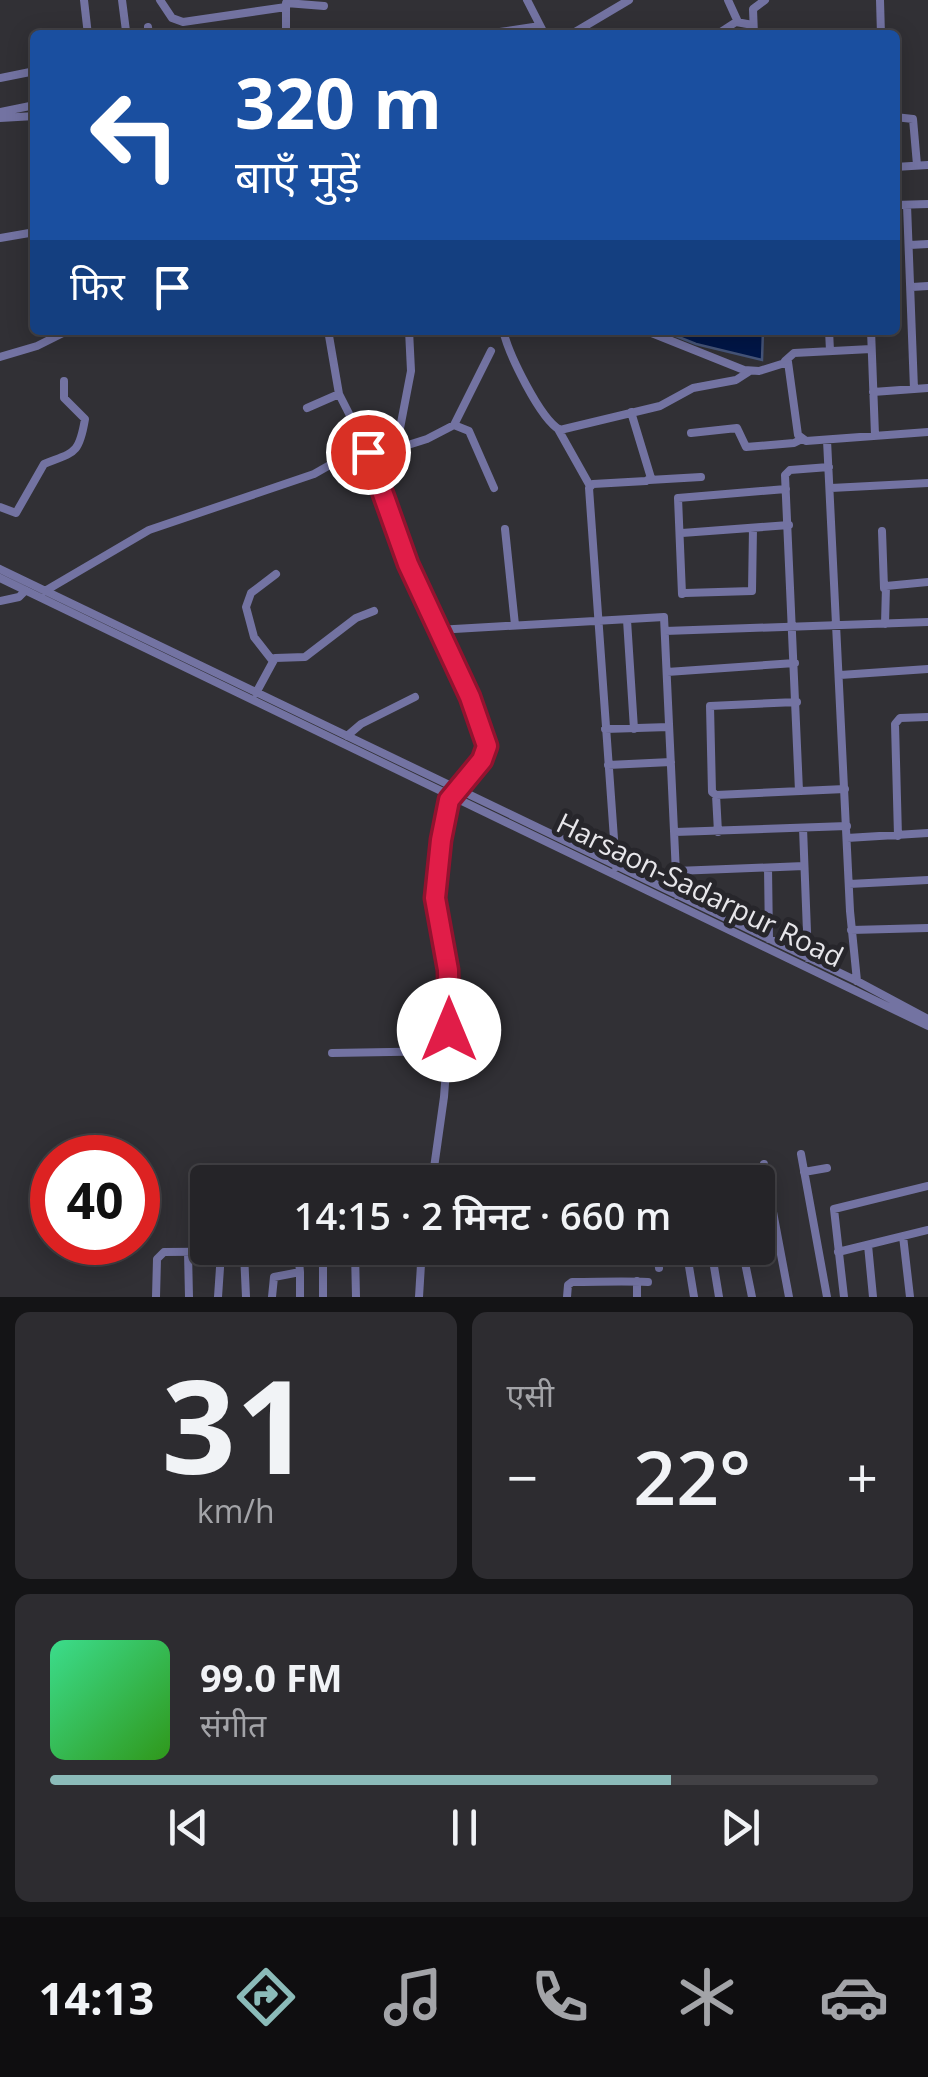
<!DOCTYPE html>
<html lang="hi">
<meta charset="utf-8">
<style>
body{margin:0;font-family:"Open Sans","Noto Sans Devanagari",sans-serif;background:#2d2c30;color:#f1f3f6;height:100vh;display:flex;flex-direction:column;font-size:38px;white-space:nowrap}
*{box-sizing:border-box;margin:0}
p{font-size:32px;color:#a3a4a8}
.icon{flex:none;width:55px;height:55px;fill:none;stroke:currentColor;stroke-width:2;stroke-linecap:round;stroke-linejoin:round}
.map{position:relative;height:1297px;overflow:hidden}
.sheet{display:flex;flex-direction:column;gap:15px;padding:15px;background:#141416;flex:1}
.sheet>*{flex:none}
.hud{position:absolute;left:30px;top:30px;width:870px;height:305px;border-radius:10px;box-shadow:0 5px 25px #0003,0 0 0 2px #424145;background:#1a4fa0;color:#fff;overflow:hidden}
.speed{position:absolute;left:30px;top:1135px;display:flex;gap:20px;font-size:50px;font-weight:700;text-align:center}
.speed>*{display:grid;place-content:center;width:130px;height:130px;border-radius:50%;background:#252428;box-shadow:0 5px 25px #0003,0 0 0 2px #424145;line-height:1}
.speed .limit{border:15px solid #d22;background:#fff;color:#111}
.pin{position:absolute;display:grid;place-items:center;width:85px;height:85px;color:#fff;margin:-42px;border:5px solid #fff;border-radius:50%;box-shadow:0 2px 10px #0007}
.me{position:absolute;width:110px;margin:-55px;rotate:0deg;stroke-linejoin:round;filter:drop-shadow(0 0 8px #0008)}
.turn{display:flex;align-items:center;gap:35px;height:210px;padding:0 40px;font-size:45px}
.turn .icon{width:130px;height:130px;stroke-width:2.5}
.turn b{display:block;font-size:70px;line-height:85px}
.then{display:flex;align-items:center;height:95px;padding:0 40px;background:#0003;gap:20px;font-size:38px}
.big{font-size:75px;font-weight:600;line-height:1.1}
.sheet .tile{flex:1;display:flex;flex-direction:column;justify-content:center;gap:15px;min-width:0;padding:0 35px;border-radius:15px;background:#2d2c30}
.sheet .dial{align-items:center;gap:0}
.dial b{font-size:130px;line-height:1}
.song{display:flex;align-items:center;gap:30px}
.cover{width:120px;height:120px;border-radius:15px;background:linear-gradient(135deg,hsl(150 70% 55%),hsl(110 70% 35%))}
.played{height:10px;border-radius:5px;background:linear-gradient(90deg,#8bbbb9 75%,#424145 75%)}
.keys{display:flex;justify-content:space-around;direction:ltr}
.heat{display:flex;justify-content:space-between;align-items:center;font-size:55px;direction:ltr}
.sheet .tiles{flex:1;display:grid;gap:15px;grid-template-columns:1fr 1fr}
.tile:last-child{grid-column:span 2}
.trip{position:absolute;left:190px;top:1165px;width:585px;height:100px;border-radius:10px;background:#252428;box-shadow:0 5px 25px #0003,0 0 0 2px #424145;font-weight:600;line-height:100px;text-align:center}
.dock{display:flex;height:160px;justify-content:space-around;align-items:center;background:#0f0e10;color:#a3a4a8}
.dock .icon{width:70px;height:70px}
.dock .active{color:#8bbbb9}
.dock b{font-size:45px;color:#f1f3f6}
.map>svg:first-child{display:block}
</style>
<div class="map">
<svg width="928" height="1297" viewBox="0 0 928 1297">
<rect width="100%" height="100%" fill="#313035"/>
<path fill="#001647" stroke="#455478" stroke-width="2.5" d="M661,330h102l-1,30 -66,-16z"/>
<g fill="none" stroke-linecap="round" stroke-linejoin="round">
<path stroke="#7373a2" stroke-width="8" d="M84,0l4,35
M122,0l4,31
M160,0l12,18 11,4 103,-15
M527,0l18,35
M728,0l10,22
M880,0l1,35
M286,3l38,3
M148,27l1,8
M286,35v-30
M347,35l5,-2
M479,35l61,-9
M570,35l59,-35
M716,35l20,-13 17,3
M754,35l-1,-26 12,-9
M0,78l35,-7
M0,112l35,-7
M895,117l18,2 4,46
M0,118l35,-2
M895,167l33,-2
M895,205l33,-1
M907,205l7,184
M0,238l35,-6
M910,245l18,-1
M912,287l16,-1
M328,330l11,64 28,55 30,85 31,77 42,86 17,49 -4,14 -34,40 -9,51 -5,46 13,73 1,60 -5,67 -12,85
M503,330c5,23 37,89 57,100l100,-24 33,-18 43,-8 14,-9
M644,330l100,40 15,1 29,-9 10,73 8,6 122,-9
M829,330l1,21
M871,330l4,105
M0,357l37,-11 32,-16
M785,361l9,-8 77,-4
M873,392l55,-4
M307,408l32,-14
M454,425l15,6 25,57
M558,429l32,57
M691,433l46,-5 9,19 48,-4 8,-4
M827,440l23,471 7,70
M396,449l15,-78 -2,-41
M370,457l57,-18 27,-14 37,-74
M649,480l52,-3
M831,488l97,-5
M0,507l16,6 28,-49c30,-12 35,-9 41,-45l-21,-21v-17
M505,529l10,96
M882,531l2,57
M682,533l107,-8
M0,569l857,412 71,38
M0,578l928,448
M45,591l104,-61 165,-56 51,-29
M685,593l67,-2 1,-63
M682,594l-4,-96 108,-9
M0,601l19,-4 6,-6
M627,620l7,109
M885,624l1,-38 42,-4
M437,630l227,-13 13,278
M665,631l263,-9
M272,660l-18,-23 -8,-30 5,-14 25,-19
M667,672l128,-9
M840,675l88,-6
M256,693l19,-35 30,-1 51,-39 18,-7
M797,702l-87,4 2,86 4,3 129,-6
M605,729l64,-2
M347,736l14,-12 54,-27
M608,765l63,-3
M799,791l-14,-316 5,-5 39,-3
M716,795l2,37
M803,828l5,130
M675,832l172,-6
M898,836l-3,-112 5,-6 28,-1
M847,838l81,-5
M616,867l-27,-379 4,-4 53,-3 5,-3 -20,-66
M768,868l1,71
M676,871l128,-5
M849,884l79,-4
M851,930l77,-2
M332,1053l116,-2
M801,1154l26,143
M764,1164l25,133
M804,1172l23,-4
M903,1236l7,61
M868,1245l5,52
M657,1248l2,20
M686,1248l8,49
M711,1248l8,49
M742,1248l10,49
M188,1252l1,45
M323,1252v45
M355,1252l1,45
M838,1252l90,-22
M244,1253l2,44
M637,1281v16
M156,1297l1,-38 7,-7 258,-2
M218,1297l3,-44
M272,1297l2,-20 26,-5 -2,-22
M300,1297v-25
M419,1297l3,-49
M567,1297l1,-12 4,-3c27,0 49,-1 76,0
M844,1297l-10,-88 94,-23"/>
</g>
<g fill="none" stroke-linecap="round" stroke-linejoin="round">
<defs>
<path id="route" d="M368,452l40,112 62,133 17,49 -5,14 -33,40 -8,40 -6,58 13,72 1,60"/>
</defs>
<use href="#route" stroke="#92132f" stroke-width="25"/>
<use href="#route" stroke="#e11d48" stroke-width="18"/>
</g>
<g text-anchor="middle" stroke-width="10" stroke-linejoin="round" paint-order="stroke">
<g font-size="28" fill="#e7e6ea" stroke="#27262b">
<text transform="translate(700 890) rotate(26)" y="10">Harsaon-Sadarpur Road</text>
</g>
</g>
</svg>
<div class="speed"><div class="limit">40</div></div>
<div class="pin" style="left:368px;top:452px;background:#d93025"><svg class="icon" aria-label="arrive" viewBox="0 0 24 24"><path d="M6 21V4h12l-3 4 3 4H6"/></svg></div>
<svg class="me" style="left:449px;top:1030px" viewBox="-20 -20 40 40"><circle r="19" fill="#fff"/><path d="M0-13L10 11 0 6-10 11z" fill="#e11d48"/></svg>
<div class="trip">14:15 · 2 मिनट · 660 m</div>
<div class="hud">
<div class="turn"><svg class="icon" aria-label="left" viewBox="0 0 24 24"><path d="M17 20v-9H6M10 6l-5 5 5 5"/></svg><div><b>320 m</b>बाएँ मुड़ें</div></div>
<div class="then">फिर<svg class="icon" aria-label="arrive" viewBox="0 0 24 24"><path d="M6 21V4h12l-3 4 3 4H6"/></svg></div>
</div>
</div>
<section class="sheet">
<div class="tiles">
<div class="tile dial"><b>31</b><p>km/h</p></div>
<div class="tile"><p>एसी</p>
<div class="heat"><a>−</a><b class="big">22°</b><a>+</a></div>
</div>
<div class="tile">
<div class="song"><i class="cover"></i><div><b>99.0 FM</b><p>संगीत</p></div></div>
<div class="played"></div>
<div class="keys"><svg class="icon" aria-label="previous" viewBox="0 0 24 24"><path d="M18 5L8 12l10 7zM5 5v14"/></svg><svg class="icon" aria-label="pause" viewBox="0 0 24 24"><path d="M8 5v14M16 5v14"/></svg><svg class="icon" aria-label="next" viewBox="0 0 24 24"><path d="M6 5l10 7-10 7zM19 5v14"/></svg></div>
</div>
</div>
</section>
<nav class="dock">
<b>14:13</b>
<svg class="icon active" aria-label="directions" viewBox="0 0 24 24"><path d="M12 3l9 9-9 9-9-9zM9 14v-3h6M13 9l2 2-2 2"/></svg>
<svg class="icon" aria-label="music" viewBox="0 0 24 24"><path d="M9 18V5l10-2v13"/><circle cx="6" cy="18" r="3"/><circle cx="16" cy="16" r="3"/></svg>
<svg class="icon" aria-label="phone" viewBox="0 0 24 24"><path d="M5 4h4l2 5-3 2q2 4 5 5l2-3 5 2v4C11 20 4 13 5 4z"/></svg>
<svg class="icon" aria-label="climate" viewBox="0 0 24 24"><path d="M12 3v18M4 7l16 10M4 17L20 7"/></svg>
<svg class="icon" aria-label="car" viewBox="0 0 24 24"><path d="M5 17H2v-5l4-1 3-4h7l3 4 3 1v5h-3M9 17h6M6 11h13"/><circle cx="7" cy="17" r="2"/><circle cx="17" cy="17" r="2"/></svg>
</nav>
